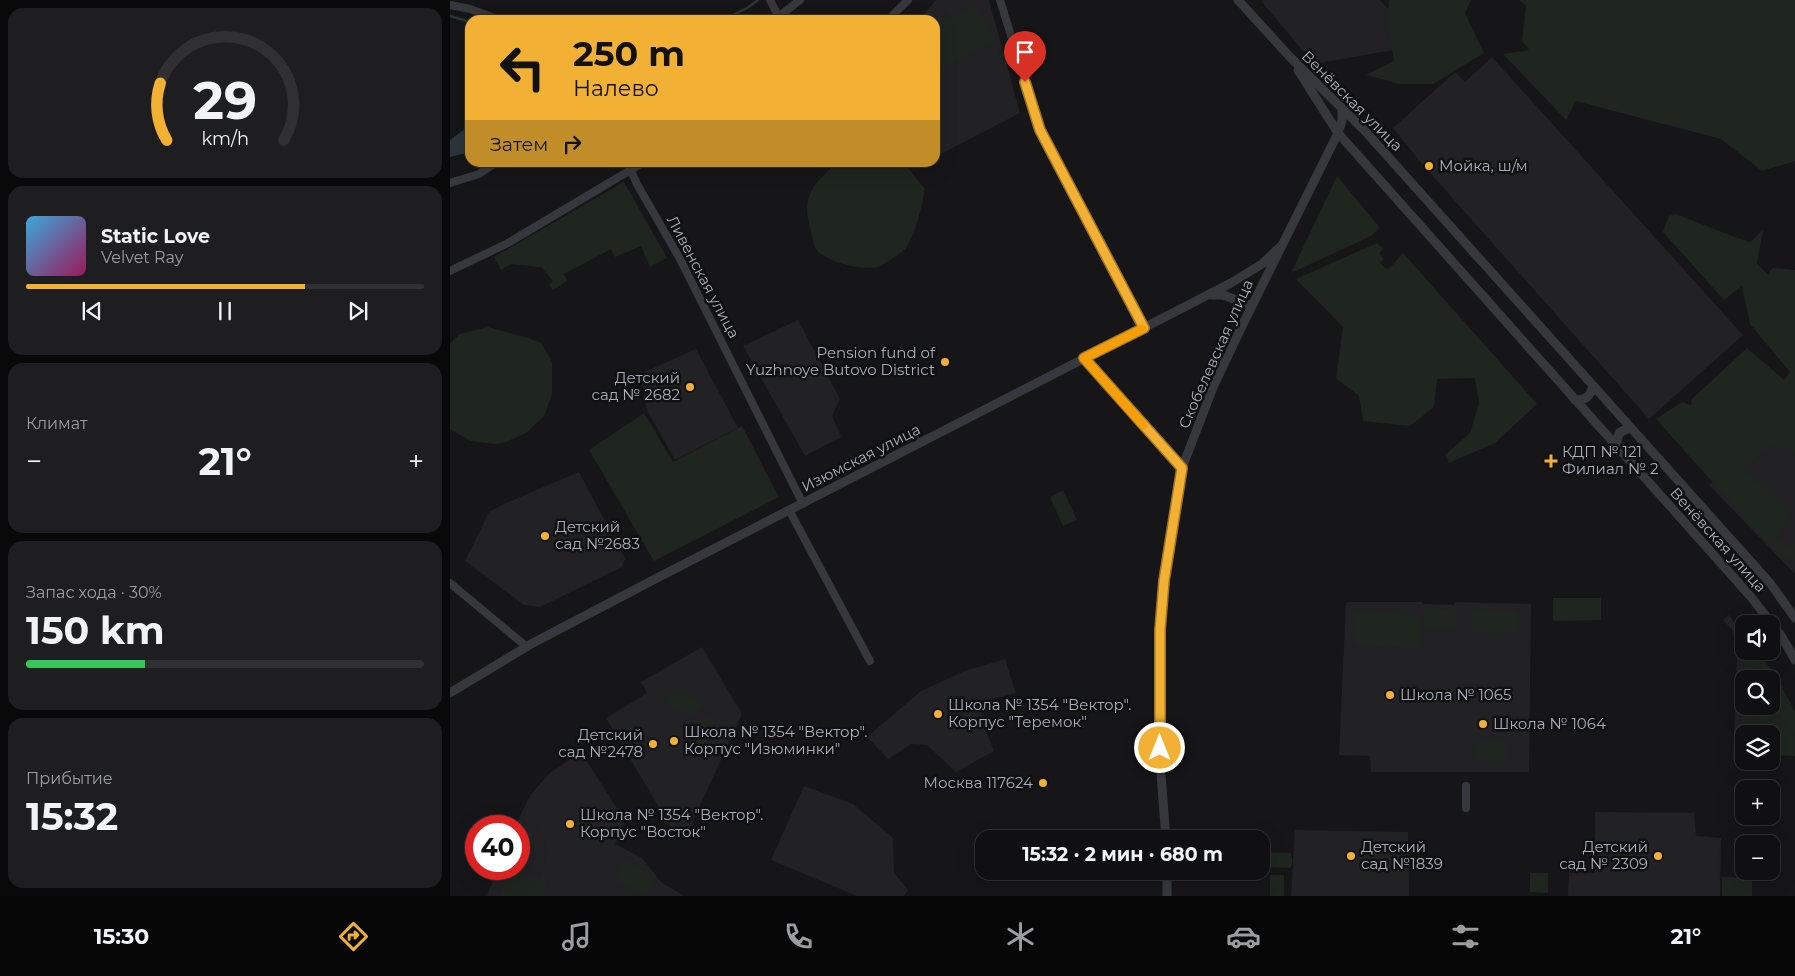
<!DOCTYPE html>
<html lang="ru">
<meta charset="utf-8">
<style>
body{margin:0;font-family:Montserrat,sans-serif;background:#1e1e20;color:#f1f3f6;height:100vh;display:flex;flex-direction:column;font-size:19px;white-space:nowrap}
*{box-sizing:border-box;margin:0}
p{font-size:16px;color:#9c9d9f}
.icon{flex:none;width:28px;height:28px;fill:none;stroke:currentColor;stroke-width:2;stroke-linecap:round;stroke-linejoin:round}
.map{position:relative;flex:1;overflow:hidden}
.panel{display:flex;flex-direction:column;gap:8px;padding:8px;background:#09090a;width:450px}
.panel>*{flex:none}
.banner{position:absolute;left:15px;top:15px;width:475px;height:152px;border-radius:15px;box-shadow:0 5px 20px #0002,0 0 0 1px #303032;background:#f2b134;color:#111;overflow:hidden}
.tools{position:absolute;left:1285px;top:615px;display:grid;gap:10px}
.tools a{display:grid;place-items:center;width:45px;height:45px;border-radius:10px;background:#101012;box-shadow:0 5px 20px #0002,0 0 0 1px #303032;font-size:25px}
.speed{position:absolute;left:15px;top:815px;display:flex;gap:10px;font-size:25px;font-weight:700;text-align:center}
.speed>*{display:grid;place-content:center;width:65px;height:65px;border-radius:50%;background:#101012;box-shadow:0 5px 20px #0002,0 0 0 1px #303032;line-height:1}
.speed .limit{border:8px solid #d22;background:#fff;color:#111}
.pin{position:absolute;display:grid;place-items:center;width:42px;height:42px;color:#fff;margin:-51px -21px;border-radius:50% 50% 50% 0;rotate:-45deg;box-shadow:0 0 5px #0007}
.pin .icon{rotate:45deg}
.me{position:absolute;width:55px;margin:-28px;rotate:0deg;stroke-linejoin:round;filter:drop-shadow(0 0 4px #0008)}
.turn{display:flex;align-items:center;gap:18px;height:105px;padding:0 25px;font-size:22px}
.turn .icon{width:65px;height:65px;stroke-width:2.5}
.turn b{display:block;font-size:35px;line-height:42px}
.then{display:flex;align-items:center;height:48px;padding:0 25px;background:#0003;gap:10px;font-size:19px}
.big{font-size:38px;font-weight:700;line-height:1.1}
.panel .widget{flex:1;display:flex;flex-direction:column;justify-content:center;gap:8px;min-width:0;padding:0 18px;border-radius:15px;background:#1e1e20}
.panel .dial{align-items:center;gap:0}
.dial svg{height:130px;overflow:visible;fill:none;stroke:#303032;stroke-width:7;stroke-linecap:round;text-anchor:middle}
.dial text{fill:#f1f3f6;stroke:none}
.song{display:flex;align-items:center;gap:15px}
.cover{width:60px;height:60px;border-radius:8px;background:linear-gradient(135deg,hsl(200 70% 55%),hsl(330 70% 35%))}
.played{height:5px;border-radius:2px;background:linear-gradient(90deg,#f2b134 70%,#303032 70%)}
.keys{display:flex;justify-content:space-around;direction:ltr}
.heat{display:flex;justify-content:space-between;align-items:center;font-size:28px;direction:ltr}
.charge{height:8px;border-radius:4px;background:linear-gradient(90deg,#34c759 30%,#303032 0)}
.trip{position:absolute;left:525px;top:830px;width:295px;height:50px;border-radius:15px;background:#101012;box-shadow:0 5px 20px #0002,0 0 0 1px #303032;font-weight:700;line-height:50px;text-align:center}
.dock{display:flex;height:80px;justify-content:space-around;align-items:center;background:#060607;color:#9c9d9f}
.dock .icon{width:35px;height:35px}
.dock .current{color:#f2b134}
.dock b{font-size:22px;color:#f1f3f6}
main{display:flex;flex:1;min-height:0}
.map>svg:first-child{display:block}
</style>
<main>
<section class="panel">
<div class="widget dial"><svg viewBox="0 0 100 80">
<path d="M14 69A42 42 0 1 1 86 69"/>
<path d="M14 69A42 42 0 0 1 10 34" stroke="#f2b134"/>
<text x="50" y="56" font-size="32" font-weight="700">29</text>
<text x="50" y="72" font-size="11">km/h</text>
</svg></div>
<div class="widget">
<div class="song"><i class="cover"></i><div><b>Static Love</b><p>Velvet Ray</p></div></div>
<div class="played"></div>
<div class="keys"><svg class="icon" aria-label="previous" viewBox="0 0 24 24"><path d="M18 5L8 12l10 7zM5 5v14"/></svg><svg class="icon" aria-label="pause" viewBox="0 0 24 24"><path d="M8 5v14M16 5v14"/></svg><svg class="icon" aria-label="next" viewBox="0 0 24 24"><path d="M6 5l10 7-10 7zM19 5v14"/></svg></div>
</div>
<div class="widget"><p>Климат</p>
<div class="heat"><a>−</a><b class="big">21°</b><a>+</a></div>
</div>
<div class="widget"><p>Запас хода · 30%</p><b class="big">150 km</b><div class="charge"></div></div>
<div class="widget"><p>Прибытие</p><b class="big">15:32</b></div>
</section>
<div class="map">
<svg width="1345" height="896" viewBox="0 0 1345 896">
<rect width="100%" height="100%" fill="#161618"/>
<path fill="#222225" d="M486,0h53l31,113 -85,44v-137h-16z
M813,0h117l41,45 -107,19 -53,-63z
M1042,57l251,278 -94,84 -227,-255 -29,-36 62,-56 10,10z
M348,320l42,79 -8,17 9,21 -36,19 -62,-110z
M246,349l42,79 -63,32 -28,-50 -7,-36z
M1329,427l16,20v127l-86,-89z
M129,472l46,87 -3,8 -82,40 -16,-2 -59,-44 24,-49 15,-8z
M896,602h76l1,2 31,1 1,-3 76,2 -2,168h-158l-1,-16 -31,-1z
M1279,615l7,11 8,38 -6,90h6v7h-11l4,-103 -4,-27 -10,-11z
M252,647l40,67 -56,122 -12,-3 -68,-115 41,-25 -6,-11z
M555,659l11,34 -27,7 -5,3 -2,6 -1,10 13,32 -38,21 -29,-27 -16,-1 -23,15 -21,-22 54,-46 44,-20z
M131,752l44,69 -10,23 27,14 19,24 23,14h-197l10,-27h22v-43h-4l16,-32 19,-21z
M354,786l49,18 40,34 1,35 14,17 -4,6h-47l-86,-36z
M1145,812l99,1 2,23 25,2 -1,58h-152l1,-23h26z
M845,830l113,2 1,64h-118z"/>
<path fill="#1e261f" d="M939,0h82l-6,13 19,40 -51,31h-33l-34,-9 28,-14 -7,-43z
M1069,0h276v161l-33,10 -41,-32 -145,-38 -10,19 -63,-66 26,-4 -7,-9 4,-35z
M527,5l18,37 -60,29v-46z
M388,163h66l21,26c-4,19 -8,42 -19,59 -3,4 -24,18 -29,19 -16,3 -50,-4 -61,-18 -3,-4 -4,-13 -5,-18 -11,-34 2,-48 27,-68z
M887,176l43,52 -9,8 -80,37z
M174,182l43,76 -17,9 -9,-21 -26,11 -4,-8 -47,25 3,7 -14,9 -4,-4 4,-5 -12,-14 -30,-3 -10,6 -7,-13z
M1226,214l56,22 18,6 13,-12 -6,33 11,12 4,-7 23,2v182l-23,-6 -29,22 48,45 -15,25 9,9 10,-4 -1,17 -18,-7 -120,-134 26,-17 9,3 1,-6 55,-51 37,32 6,-8 -40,-48 -8,-38 -18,14 -61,-68 6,-16z
M927,243l6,6 -4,5 5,5 -4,4 8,7 15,-17 134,151 -42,39 -46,20 -4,-8 25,-22 9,-30 -4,-25 -38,1 -3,28 -24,19 -47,-5 -4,-25 -23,-18 7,-51 -47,-48z
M38,327l40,11 13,5 11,19v32l-8,22 -18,17 -20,9 -11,2 -24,-3 -21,-12v-85l10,-10z
M194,413l29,49 69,-36 37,71 -125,64 -65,-111z
M613,490l14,30 -14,6 -13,-29z
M1103,598h48v22l-48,1z
M975,608l30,1v19l-31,-1z
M1021,610l47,1 -1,22 -46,-1z
M904,612l67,3 -2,33 -66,-3z
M1286,626l8,9v16h13l13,17v5l-12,6h-14v27h27v-17l2,-1v-17l22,40v45l-24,-1v-21h-27v20h-6l6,-88z
M221,694l19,1 15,11 -15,11 -9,-6 -5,1 -12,-14z
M260,715c9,13 2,31 -10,41l-10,-16 6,-9 -1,-5z
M1026,740l30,2v19l-31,-2z
M813,852l27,1c3,5 3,11 0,15l-27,-1 -2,-2z
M174,860l11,4 19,16 -8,16 -31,-15z
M56,870l41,10 -4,16h-43z
M1080,873h18v20l-18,-1z
M820,875h14v21h-14z
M1272,877l30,1v18h-30z"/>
<path fill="#2c353c" d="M20,125v27l-20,5v-17z"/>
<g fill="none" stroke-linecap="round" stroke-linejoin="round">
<path stroke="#2c353c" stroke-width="2.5" d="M0,16l20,6
M273,20l24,-12 11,-8"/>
<path stroke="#37383d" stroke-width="8" d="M320,0l10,20
M550,0l40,130 104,198
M0,5l20,4 30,11
M324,20l26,-20
M438,20l20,-20
M184,162l-3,9 6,13 43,75 123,245
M0,183l29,-9 18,-12
M0,271l58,-28 136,-81
M339,510l81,151
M0,583l77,64
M1016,786v22"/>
<path stroke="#37383d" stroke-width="9" d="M788,0l52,57 75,74 405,452 25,35
M848,70l40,63 413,464 31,40 13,23
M762,295h11l29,11
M634,358l98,110
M1125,400c12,0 15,-4 18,-14
M1166,446l3,-13 7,-4h6
M0,693l81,-49 128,-67 572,-294 31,-19 20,-19
M716,839l-7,-91 1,-119 4,-48 18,-113 32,-83 28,-59 96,-193 4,-12v-13
M717,896v-25"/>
</g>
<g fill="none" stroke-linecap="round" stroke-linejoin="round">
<defs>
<path id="route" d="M575,82l15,48 104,198 -60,30 98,110 -18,113 -4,49v118"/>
</defs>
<use href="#route" stroke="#9d7322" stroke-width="12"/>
<use href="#route" stroke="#f2b134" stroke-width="9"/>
<path stroke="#f59e0b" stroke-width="9" d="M692,329l-58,29 59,67"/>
</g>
<g fill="#f2b134" stroke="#111113" stroke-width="2">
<circle cx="979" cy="166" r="5"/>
<circle cx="495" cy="362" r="5"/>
<circle cx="240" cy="387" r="5"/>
<path d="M1098.5 453.5h5v5h5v5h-5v5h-5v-5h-5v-5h5z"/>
<circle cx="95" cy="536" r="5"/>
<circle cx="940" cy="695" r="5"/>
<circle cx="488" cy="714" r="5"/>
<circle cx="1033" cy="724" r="5"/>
<circle cx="224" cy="741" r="5"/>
<circle cx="203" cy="744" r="5"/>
<circle cx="593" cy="783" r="5"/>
<circle cx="120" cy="824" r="5"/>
<circle cx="901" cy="856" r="5"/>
<circle cx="1208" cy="856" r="5"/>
</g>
<g text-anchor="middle" stroke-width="5" stroke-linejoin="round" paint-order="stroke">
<g font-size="15" fill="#a8adb8" stroke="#111113">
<text transform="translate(902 101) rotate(45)" y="5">Венёвская улица</text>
<text transform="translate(253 277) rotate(62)" y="5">Ливенская улица</text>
<text transform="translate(766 354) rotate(-66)" y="5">Скобелевская улица</text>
<text transform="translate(411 458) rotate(-27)" y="5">Изюмская улица</text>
<text transform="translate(1268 540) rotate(48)" y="5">Венёвская улица</text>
</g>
<g font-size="15" fill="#a8adb8" stroke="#111113" text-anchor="start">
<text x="989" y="171">Мойка, ш/м</text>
<text x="485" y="358" text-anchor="end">Pension fund of<tspan x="485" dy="17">Yuzhnoye Butovo District</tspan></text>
<text x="230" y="383" text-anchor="end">Детский<tspan x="230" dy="17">сад № 2682</tspan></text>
<text x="1112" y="457">КДП № 121<tspan x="1112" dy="17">Филиал № 2</tspan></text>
<text x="105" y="532">Детский<tspan x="105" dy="17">сад №2683</tspan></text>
<text x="950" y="700">Школа № 1065</text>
<text x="498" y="710">Школа № 1354 "Вектор".<tspan x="498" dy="17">Корпус "Теремок"</tspan></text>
<text x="1043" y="729">Школа № 1064</text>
<text x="234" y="737">Школа № 1354 "Вектор".<tspan x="234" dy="17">Корпус "Изюминки"</tspan></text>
<text x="193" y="740" text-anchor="end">Детский<tspan x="193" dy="17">сад №2478</tspan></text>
<text x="583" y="788" text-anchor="end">Москва 117624</text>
<text x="130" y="820">Школа № 1354 "Вектор".<tspan x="130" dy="17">Корпус "Восток"</tspan></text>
<text x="911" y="852">Детский<tspan x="911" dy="17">сад №1839</tspan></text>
<text x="1198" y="852" text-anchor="end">Детский<tspan x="1198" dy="17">сад № 2309</tspan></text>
</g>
</g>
</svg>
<div class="tools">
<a><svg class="icon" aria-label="sound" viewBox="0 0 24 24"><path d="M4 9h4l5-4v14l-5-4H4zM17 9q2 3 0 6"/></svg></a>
<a><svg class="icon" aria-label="search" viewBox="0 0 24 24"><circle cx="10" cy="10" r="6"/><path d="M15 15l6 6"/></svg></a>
<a><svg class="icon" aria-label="layers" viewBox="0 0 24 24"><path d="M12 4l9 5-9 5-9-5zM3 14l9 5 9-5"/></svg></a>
<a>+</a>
<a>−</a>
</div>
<div class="speed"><div class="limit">40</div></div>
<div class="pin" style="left:575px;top:82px;background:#d93025"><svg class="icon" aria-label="arrive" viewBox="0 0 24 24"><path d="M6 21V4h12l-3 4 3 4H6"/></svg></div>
<svg class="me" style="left:710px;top:748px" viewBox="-20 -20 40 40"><circle r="17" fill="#f2b134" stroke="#fff" stroke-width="3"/><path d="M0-11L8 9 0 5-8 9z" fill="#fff"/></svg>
<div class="trip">15:32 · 2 мин · 680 m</div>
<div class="banner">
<div class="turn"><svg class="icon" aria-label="left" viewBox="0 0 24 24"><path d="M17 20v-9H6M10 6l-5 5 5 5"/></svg><div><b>250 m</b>Налево</div></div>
<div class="then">Затем<svg class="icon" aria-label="right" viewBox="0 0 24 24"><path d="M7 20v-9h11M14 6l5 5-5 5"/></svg></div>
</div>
</div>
</main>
<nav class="dock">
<b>15:30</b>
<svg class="icon current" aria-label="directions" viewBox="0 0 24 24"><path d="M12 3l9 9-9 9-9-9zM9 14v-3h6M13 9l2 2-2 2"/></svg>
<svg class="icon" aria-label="music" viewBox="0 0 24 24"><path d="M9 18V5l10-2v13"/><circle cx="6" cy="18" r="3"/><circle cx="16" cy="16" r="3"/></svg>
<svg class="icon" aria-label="phone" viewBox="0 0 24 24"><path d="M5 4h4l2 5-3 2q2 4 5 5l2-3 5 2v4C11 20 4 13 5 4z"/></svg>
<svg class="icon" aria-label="climate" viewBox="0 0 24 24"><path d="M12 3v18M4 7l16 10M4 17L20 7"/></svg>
<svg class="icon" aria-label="car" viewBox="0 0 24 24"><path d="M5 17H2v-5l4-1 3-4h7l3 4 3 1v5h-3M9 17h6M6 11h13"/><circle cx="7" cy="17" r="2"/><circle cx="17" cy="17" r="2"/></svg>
<svg class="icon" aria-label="filters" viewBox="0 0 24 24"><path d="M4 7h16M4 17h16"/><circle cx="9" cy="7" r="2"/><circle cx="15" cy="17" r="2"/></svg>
<b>21°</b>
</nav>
